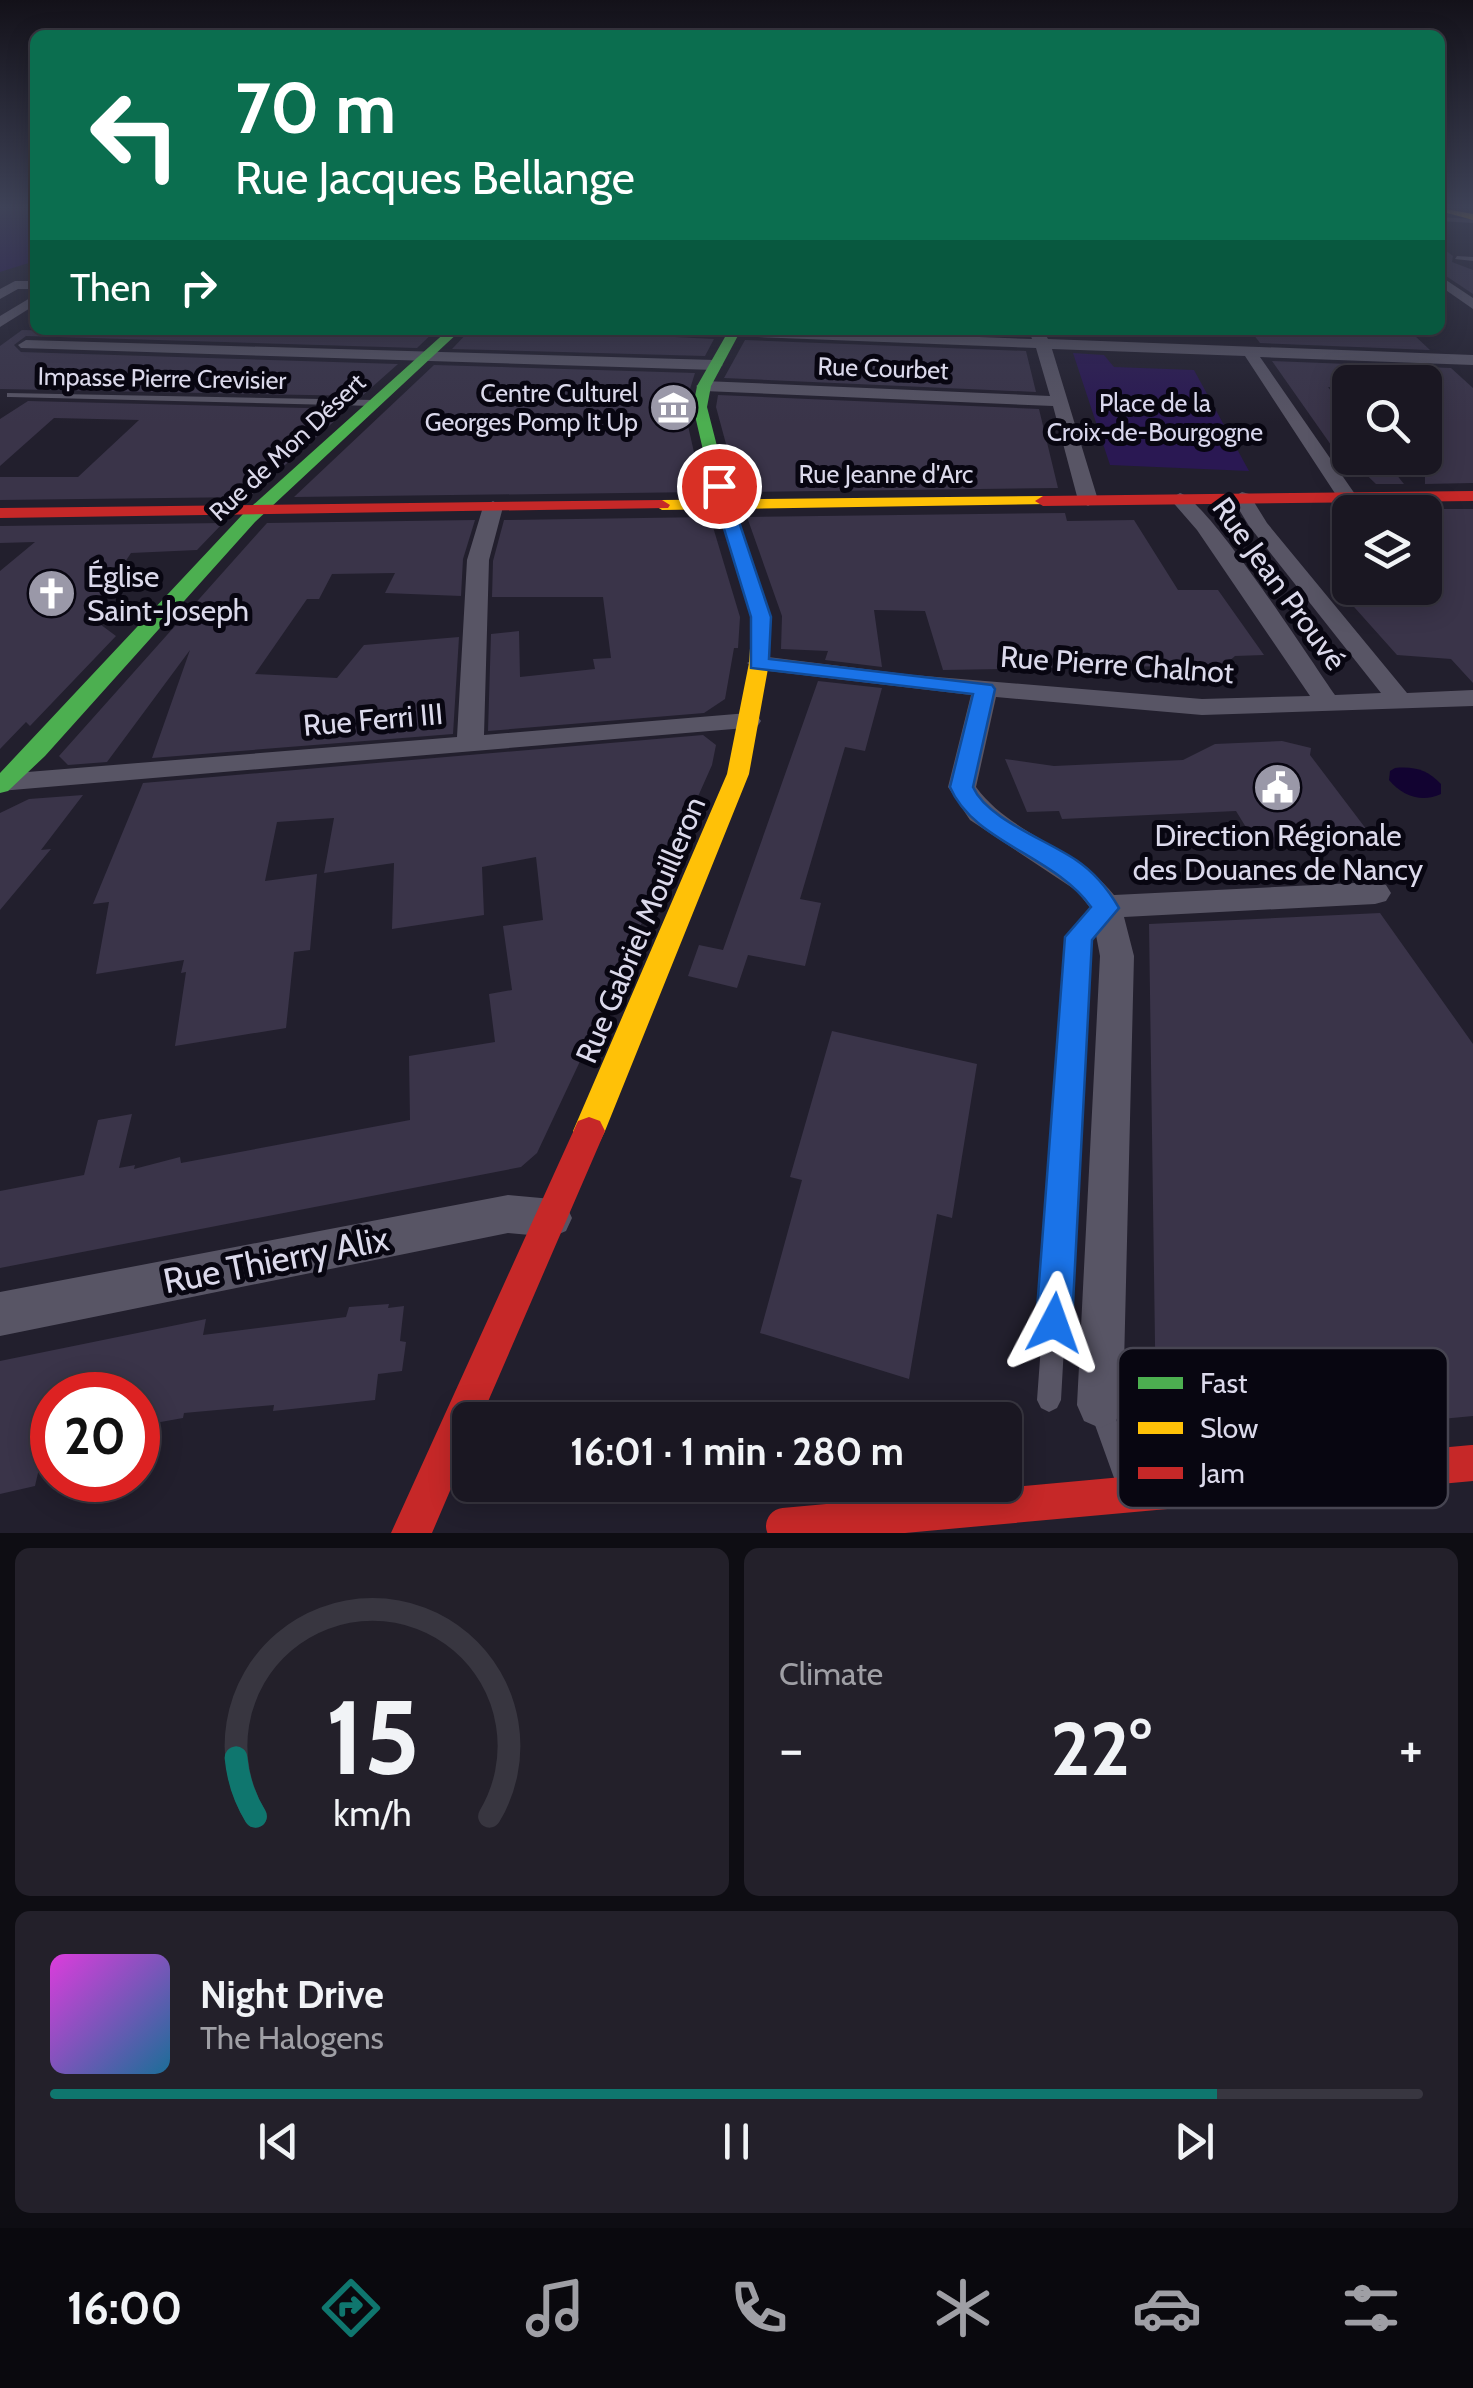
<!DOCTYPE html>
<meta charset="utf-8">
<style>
body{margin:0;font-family:Cabin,sans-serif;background:#23202a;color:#f1f3f6;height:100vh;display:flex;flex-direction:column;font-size:38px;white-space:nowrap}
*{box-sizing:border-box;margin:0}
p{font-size:32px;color:#9f9fa5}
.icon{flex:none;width:55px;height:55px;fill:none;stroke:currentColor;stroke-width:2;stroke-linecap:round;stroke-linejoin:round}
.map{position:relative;height:1533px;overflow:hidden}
.details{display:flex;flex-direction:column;gap:15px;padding:15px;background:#0e0d13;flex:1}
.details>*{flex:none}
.guide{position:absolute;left:30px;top:30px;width:1415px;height:305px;border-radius:15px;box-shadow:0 5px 25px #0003,0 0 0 2px #383640;background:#0b6e4f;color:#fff;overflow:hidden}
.fabs{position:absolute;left:1332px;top:365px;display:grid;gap:20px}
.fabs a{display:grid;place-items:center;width:110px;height:110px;border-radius:15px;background:#1a1722;box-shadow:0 5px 25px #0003,0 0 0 2px #383640;font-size:50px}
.speed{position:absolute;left:30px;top:1372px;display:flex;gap:20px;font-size:50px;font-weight:700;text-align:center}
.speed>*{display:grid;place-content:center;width:130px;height:130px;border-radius:50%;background:#1a1722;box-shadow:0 5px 25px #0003,0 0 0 2px #383640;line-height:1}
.speed .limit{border:15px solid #d22;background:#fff;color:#111}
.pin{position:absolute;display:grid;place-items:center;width:85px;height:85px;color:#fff;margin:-42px;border:5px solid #fff;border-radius:50%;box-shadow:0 2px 10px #0007}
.me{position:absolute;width:110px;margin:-55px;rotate:4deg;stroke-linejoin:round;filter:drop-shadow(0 0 8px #0008)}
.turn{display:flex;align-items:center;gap:35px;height:210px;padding:0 40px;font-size:45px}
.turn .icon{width:130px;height:130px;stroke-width:2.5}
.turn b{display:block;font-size:70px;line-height:85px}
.then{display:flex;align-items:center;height:95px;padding:0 40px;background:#0003;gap:20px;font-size:38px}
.big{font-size:75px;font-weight:700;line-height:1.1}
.details .widget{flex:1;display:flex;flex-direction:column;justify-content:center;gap:15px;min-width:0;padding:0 35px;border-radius:15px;background:#23202a}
.details .dial{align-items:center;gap:0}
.dial svg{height:260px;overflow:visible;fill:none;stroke:#383640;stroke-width:7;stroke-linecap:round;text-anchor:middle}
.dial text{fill:#f1f3f6;stroke:none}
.song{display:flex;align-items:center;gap:30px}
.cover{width:120px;height:120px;border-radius:15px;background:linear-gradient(135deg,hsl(300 70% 55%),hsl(200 70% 35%))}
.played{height:10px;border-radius:5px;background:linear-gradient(90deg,#0f766e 85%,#383640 85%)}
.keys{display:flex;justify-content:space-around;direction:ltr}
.heat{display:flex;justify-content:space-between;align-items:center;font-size:55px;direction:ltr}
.details .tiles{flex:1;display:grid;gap:15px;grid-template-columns:1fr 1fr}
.widget:last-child{grid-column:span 2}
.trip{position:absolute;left:452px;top:1402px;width:570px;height:100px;border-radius:15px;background:#1a1722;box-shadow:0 5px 25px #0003,0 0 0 2px #383640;font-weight:700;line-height:100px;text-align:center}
.menu{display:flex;height:160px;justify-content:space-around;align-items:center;background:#0a090e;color:#9f9fa5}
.menu .icon{width:70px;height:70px}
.menu .current{color:#0f766e}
.menu b{font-size:45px;color:#f1f3f6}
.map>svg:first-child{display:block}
</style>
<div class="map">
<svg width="1473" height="1533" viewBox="0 0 1473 1533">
<rect width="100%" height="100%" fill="#221f2d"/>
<path fill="#2a1853" d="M0,208h35v53l-35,11z
M1073,353l31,2 10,12 80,3 55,101 -139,-6z"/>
<path fill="#120331" d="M1395,768c19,-2 33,2 46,16v10c-19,9 -39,2 -52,-14l1,-9z"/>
<path fill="#3a3449" d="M1440,246l13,10 -1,6 21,8v24l-33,-22z
M22,330l238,5 4,-3 126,3 7,-5h39l-19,18 -391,-12 -12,9 7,7 377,12 -36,32 -362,-7v-43z
M470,330l107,2 137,7 -9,17 -253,-7z
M1250,330h110l2,3 52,2 16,15 -170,-7z
M745,340l281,11 10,41 -312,-14z
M1272,361l179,7 22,20v95l-48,1v-102h-75v6l-22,-1 22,28v43h33l21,26h-28l-26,-25v13z
M434,365l261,8 -11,35 19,84 -409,5z
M718,395l321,14 19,79 -319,4 -23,-85z
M28,401l320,8 -99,88 -249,3v-23h78l61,-57 -85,-2 -54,48v-47z
M1425,509h48v174l-22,-24 -54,-4 -59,-66 87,-1z
M1065,513l2,8 67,-1 44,70h40l46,65 -29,1 -10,9 -282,5 -18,-59 -51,-1 8,57 -57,-7 3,-9 -47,-2 1,-33 -35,-99z
M710,517l30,100 -2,31h-4l-9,51 -21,14 -216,18 3,-97 28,-3 1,46 75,-8 -2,-10 18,-1 -8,-61h-111l1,-36 11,-41z
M475,520l-12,39 -2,37 -76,-3 10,-20 -63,1 -13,25h-12l-52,75 82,4 27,-33 95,-8 -6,97 -301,24 38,-108 -83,112 -39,3 -9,-9 208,-233z
M223,523l-26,27 -66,3 -42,63 27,20 -86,90 -4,-4 -26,27v-178l35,-29 -35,1v-17z
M818,681l64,7 -17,63 -20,-4 -45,152 21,4 -16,63 -57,-11 -11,33 -49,-12 11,-31 24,5z
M703,735l13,10 -4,20 -130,292 -45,96 -16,14 -521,101v-77l84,-16 14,-55 34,-6 -13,54 16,-3 -1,4 46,-12 1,6 229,-43 -1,-64 86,-14 -6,-48 23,-4 -9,-64 40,-6 -7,-63 -54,10 2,48 -92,14 2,-66 -70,10 10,-55 -57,4 -12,59 52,-7 -7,76 -16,2 -8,76 -111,18 11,-74 -5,1 3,-13 -88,14 13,-72 -16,2 50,-121z
M1282,741l29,7 -1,7 66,87 -97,6 -24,-6 -19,-31 -174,8 -3,-8 -32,1 -22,-53 49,7 129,-6 32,-16z
M83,795l-42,55 10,-1 -51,61v-97l29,-14z
M1380,913l93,131v372l-169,16 -3,-7 -145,-12 -7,-489z
M832,1031l145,33 -25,154 -15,-4 -28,165 -149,-46 42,-153 -12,-3z
M389,1304l-1,4 16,-2 -4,35 6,1 -4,29 -24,3 -3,26 -102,11 1,-6 -90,8 -1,5 -45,8v-31h-86v42l-6,1 -11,48 -35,8v-133l206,-42 -3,16 143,-18 3,-10z"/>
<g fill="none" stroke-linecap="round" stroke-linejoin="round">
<path fill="#585565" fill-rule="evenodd" d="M1440,217l33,2v4l-33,-2z
M1457,256l16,1v4l-18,-2z
M7,393l367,7 4,3 -4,3 -364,-9h-3z
M1105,902l6,2 2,4 -26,31 -26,461 -4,8 -8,4 -8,-4 -4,-8 34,-463 28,-33z
M1102,1399l8,4 29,77 -3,9 -9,3 -9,-3 -28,-78 4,-8z"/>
<path fill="#585565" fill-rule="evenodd" d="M1440,276l33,22v11l-33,-23z
M35,281v8h-17l-18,10v-10l15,-8z
M35,295v10l-35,22v-11z
M674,330h124l234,9 -3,-9h14l5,9 425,16v10l-213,-8 97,140 -10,6 -7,-2 -95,-145 -193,-7 46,151 -10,6 -10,-6 -25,-94 -349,-15 -8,-5 8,-5 346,15 -14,-48 -355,-14z
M26,340l689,20 8,5 -8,5 -694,-22 -3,-3z
M1242,492l7,2 18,29 140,170 66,-3v16l-271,9 -206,-18 -20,90c35,48 102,61 138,108l261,-13 11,3 5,8 -5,8 -11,3 -251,13 10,39 -11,449 -7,16 -16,7 -16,-7 -7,-16 23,-449 -9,-47 -14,-18 -107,-71 -22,-33 23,-92 -212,-25 -12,-7 12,-7 154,19 289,24 108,-3 -113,-166 -27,-31 10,-6c28,8 132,169 155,202l46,-2 -132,-167 -17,-28z
M493,501l10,6 -14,53 -5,175 264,-22 9,2 4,6 -4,6 -757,64 3,-17 454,-37 10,-177 16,-53z
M508,1195l44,4 14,6 6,13 -6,13 -14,6 -44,-4 -508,103v-44z"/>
<path fill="#4caf50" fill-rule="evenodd" d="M448,330h13l-206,192 -210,234 -37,35 -8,2v-20l243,-259z
M729,330h12l-30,56 -4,21 22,86 41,126 -9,6 -9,-6 -39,-126 -20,-86 4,-21z"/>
<path fill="#ffc107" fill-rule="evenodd" d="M1440,208l33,6v6l-33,-9z
M1043,496l8,5 -2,3 -387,6 -8,-5 8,-5z
M761,613l9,6 -1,44 -20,111 -144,357 -5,10 -11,4 -11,-4 -5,-10 154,-357 22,-111 3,-44z"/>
<path fill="#c62828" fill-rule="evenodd" d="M1473,491v10l-430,5 -8,-5 8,-5z
M662,500l8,5 -2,3 -668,10v-10z
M589,1117l11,4 5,10 -125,289h-10v24l-38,89h-41l187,-412z"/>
<path stroke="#c62828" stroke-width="36" d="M784,1526l689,-63"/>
</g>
<linearGradient id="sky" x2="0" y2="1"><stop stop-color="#131119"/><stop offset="0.49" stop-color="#3e4257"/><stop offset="1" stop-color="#3e4257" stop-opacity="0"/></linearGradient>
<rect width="1473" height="423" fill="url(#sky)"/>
<path fill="#1a73e8" stroke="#114b97" stroke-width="2.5" d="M713,483l14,3 44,131 -2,42 223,26 3,4 -22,98c14,32 74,53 103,73 18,12 32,29 43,48l-27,32 -20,383 -5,13 -13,5 -13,-5 -5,-13 29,-386 26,-30c-36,-51 -118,-65 -141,-120l23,-93 -222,-26v-51l-40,-131z"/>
<defs>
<symbol id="museum-disc" viewBox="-11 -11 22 22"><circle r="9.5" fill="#9a98a8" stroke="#080611"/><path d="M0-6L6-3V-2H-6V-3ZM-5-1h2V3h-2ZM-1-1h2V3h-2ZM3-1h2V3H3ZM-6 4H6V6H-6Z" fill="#fff"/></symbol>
<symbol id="church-disc" viewBox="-11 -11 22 22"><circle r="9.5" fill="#9a98a8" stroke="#080611"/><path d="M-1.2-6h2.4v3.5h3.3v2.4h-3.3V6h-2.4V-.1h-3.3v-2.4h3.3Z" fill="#fff"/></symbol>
<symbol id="civic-disc" viewBox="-11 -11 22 22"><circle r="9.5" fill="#9a98a8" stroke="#080611"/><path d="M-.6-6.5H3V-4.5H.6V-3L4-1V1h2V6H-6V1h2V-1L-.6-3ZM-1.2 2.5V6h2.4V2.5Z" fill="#fff"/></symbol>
</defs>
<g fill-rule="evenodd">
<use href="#museum-disc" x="646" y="380" width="55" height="55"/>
<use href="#church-disc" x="24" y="566" width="55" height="55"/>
<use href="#civic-disc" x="1250" y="760" width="55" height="55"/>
</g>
<g text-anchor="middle" stroke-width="10" stroke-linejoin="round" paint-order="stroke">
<g font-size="25" fill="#dbd9eb" stroke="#080611">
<text transform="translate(883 368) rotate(2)" y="9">Rue Courbet</text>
<text transform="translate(162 378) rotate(1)" y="9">Impasse Pierre Crevisier</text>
<text transform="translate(287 447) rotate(-43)" y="9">Rue de Mon Désert</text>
<text x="886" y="483">Rue Jeanne d'Arc</text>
</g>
<g font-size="25" fill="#dbd9eb" stroke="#080611" text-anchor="end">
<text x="638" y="402">Centre Culturel<tspan x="638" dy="29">Georges Pomp It Up</tspan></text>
</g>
<g font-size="25" fill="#d8d6ec" stroke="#080611">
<text x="1155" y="412">Place de la<tspan x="1155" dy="29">Croix-de-Bourgogne</tspan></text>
</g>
<g font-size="30" fill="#dbd9eb" stroke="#080611" text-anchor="start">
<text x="87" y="587">Église<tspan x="87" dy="34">Saint-Joseph</tspan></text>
<text x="1278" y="846" text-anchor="middle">Direction Régionale<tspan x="1278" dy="34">des Douanes de Nancy</tspan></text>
</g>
<g font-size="30" fill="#dbd9eb" stroke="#080611">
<text transform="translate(1279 584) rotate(54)" y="10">Rue Jean Prouvé</text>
<text transform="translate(1117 665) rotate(4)" y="10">Rue Pierre Chalnot</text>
<text transform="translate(373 720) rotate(-5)" y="10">Rue Ferri III</text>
<text transform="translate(641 930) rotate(-67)" y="10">Rue Gabriel Mouilleron</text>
</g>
<g font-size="35" fill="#dbd9eb" stroke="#080611">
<text transform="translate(276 1260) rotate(-11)" y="12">Rue Thierry Alix</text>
</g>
</g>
<rect x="1118" y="1348" width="330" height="160" rx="15" fill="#080611" stroke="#474552" stroke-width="2.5"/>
<rect x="1138" y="1377" width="45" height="12" fill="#4caf50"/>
<rect x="1138" y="1422" width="45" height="12" fill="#ffc107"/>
<rect x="1138" y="1467" width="45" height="12" fill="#c62828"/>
<g font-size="28" fill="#dbd9eb">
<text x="1200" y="1393">Fast</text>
<text x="1200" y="1438">Slow</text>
<text x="1200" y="1483">Jam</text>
</g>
</svg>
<div class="fabs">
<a><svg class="icon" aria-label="search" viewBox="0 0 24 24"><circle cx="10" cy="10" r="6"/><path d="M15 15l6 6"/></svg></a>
<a><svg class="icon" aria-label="layers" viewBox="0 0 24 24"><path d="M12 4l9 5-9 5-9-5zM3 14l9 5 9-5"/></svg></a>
</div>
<div class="speed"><div class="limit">20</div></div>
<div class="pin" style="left:719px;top:486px;background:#d93025"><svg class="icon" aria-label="arrive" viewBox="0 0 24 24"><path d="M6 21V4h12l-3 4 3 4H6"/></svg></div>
<svg class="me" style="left:1054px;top:1323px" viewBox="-20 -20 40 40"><path d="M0-17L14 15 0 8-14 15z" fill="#1a73e8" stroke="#fff" stroke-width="4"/></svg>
<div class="trip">16:01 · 1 min · 280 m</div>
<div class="guide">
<div class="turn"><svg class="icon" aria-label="left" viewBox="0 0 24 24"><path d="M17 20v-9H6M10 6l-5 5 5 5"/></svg><div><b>70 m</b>Rue Jacques Bellange</div></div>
<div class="then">Then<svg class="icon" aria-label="right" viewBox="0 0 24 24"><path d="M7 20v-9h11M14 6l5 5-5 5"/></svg></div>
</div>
</div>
<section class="details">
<div class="tiles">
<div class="widget dial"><svg viewBox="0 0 100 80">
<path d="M14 69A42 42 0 1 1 86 69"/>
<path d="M14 69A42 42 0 0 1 8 51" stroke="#0f766e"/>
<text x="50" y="56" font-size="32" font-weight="700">15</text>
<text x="50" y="72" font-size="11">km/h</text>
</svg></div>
<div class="widget"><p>Climate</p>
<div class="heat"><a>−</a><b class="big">22°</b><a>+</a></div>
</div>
<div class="widget">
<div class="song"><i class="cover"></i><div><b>Night Drive</b><p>The Halogens</p></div></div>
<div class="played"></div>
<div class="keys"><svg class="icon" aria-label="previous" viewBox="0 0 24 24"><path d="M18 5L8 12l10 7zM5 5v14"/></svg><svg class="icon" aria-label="pause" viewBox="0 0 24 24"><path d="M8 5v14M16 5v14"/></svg><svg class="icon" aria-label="next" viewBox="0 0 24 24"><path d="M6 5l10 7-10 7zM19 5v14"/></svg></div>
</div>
</div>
</section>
<nav class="menu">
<b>16:00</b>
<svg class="icon current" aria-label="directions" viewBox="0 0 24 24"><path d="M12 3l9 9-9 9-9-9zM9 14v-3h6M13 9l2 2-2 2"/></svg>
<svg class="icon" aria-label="music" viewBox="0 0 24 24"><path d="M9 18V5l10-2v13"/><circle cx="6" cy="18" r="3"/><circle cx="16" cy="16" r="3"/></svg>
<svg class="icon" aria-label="phone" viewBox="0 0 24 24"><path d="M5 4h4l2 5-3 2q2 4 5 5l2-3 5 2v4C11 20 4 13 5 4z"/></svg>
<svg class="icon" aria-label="climate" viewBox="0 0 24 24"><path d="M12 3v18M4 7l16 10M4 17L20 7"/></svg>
<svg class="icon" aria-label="car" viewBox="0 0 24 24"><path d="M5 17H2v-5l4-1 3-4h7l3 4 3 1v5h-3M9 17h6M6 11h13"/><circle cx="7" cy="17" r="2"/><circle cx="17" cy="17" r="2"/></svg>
<svg class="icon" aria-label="filters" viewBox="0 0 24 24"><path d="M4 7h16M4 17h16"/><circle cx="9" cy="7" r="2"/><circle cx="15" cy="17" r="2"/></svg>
</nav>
